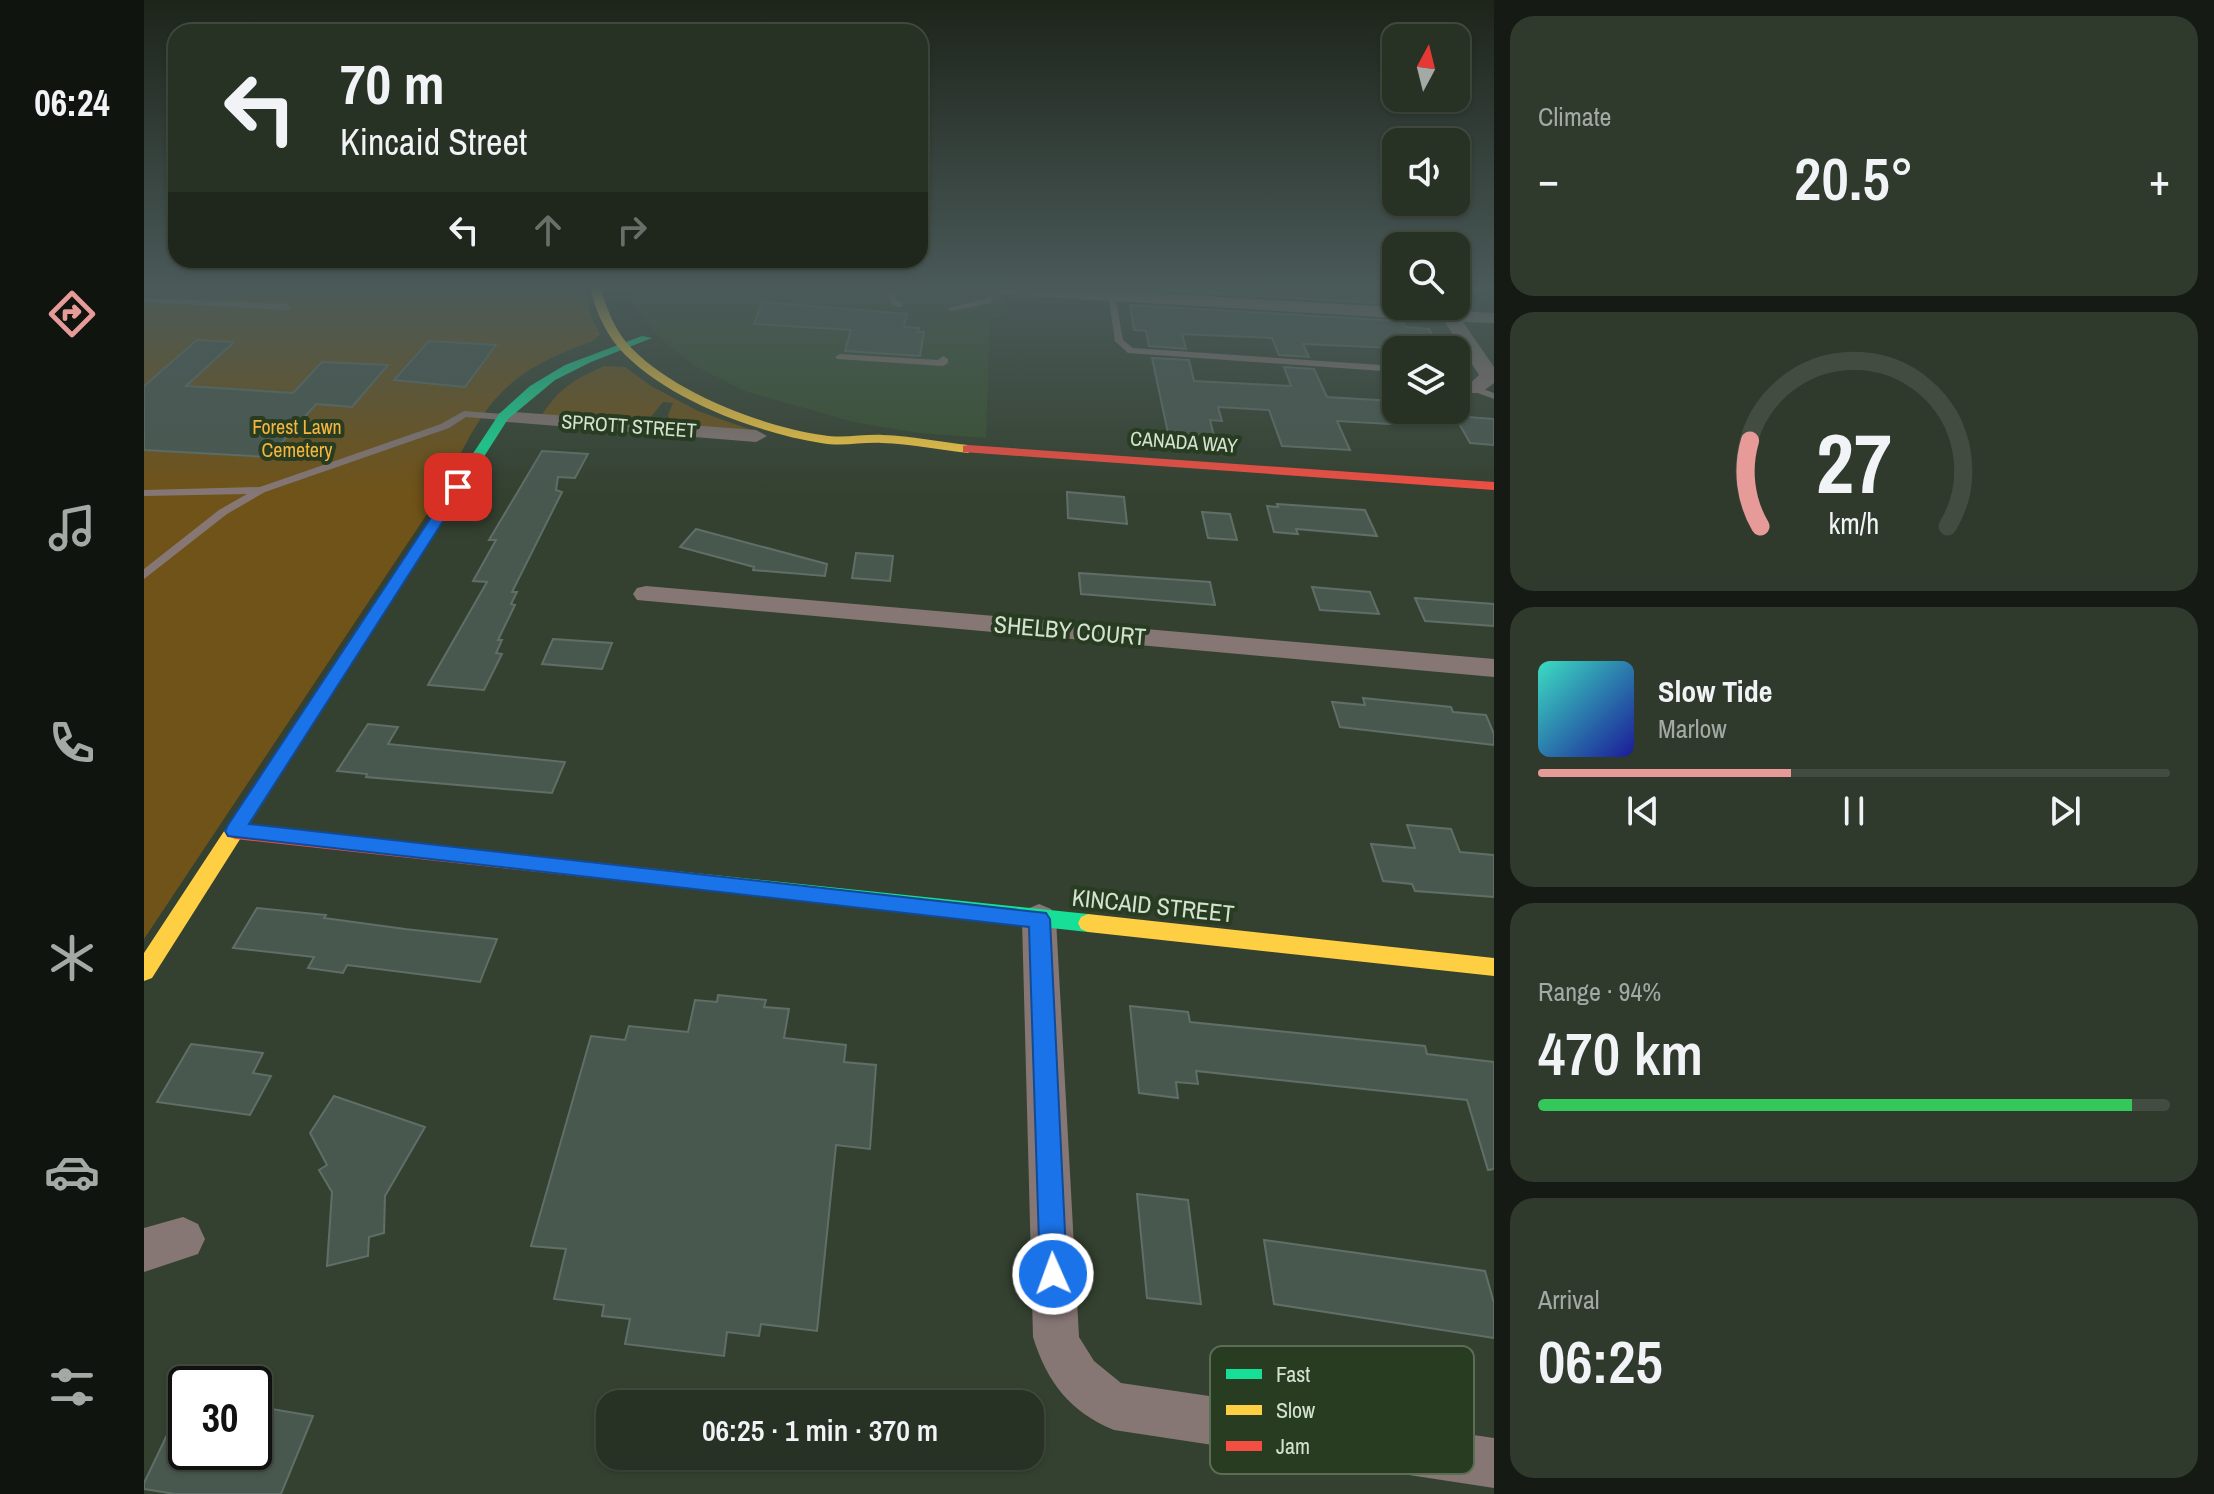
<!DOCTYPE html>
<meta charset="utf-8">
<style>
body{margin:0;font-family:"Archivo Narrow",sans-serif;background:#2f392c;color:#f1f3f6;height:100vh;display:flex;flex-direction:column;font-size:30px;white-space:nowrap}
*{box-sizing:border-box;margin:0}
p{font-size:26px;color:#a4a9a6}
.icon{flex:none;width:44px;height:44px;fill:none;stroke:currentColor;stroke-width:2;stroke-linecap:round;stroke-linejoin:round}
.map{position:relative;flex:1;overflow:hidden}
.details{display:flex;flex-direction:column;gap:16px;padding:16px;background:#151b14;width:720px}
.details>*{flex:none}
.banner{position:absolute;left:24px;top:24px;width:760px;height:244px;border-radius:24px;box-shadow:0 2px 6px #0004,0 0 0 2px #434c41;background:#273124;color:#f1f3f6;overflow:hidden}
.needle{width:52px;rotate:7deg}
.tools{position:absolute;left:1238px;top:24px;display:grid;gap:16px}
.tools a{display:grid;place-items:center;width:88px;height:88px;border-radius:16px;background:#273124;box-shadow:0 2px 6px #0004,0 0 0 2px #434c41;font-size:40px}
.speed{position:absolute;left:24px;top:1366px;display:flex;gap:16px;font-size:40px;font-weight:700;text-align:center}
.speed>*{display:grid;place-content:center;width:104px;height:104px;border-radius:50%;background:#273124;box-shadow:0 2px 6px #0004,0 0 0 2px #434c41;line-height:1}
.speed .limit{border:4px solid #111;border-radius:12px;background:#fff;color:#111}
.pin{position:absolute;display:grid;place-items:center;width:68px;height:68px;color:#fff;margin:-34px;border-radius:16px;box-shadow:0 4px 12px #0006}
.me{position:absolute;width:88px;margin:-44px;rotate:358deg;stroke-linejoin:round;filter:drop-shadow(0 0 6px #0008)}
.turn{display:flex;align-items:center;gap:28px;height:168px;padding:0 40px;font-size:36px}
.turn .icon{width:104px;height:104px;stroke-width:2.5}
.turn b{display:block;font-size:56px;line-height:68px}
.lanes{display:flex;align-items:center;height:76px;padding:0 40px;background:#0003;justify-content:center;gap:40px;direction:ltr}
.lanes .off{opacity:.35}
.big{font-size:60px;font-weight:600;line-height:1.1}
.details .tile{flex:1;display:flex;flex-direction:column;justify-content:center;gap:12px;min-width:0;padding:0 28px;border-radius:24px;background:#2f392c}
.details .dial{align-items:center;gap:0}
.dial svg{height:208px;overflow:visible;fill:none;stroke:#434c41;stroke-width:7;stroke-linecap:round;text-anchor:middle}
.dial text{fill:#f1f3f6;stroke:none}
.song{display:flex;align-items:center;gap:24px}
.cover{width:96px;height:96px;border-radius:12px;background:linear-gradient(135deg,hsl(170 70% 55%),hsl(240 70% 35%))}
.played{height:8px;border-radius:4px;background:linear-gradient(90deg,#e69b98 40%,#434c41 40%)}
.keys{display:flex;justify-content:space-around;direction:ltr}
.heat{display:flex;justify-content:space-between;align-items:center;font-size:44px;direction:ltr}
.charge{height:12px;border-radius:6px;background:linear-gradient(90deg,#34c759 94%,#434c41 0)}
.trip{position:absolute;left:452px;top:1390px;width:448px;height:80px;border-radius:24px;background:#273124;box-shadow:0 2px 6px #0004,0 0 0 2px #434c41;font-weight:600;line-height:80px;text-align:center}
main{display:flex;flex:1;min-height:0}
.menu{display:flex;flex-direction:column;width:144px;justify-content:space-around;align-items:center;background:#10140e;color:#a4a9a6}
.menu .icon{width:56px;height:56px}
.menu .selected{color:#e69b98}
.menu b{font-size:36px;color:#f1f3f6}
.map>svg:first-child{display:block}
</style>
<main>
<nav class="menu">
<b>06:24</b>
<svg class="icon selected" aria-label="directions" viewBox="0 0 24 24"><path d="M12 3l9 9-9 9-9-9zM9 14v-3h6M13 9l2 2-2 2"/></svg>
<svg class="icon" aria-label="music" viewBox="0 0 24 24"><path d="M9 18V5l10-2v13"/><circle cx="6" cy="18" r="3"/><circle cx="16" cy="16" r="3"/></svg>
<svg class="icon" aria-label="phone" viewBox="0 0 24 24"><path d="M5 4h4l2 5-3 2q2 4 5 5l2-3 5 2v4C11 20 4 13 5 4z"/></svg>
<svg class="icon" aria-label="climate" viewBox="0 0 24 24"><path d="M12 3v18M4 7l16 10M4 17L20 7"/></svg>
<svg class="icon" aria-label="car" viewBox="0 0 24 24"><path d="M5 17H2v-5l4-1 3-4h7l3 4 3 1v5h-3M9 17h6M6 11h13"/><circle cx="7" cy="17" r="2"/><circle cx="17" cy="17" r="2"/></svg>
<svg class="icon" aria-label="filters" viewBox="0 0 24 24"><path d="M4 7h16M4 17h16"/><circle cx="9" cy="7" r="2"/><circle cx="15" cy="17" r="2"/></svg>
</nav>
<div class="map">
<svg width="1350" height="1494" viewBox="0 0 1350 1494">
<rect width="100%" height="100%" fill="#344130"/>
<path fill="#37502f" d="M484,287h264l112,6 -2,25h-12l-4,120 -66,-5 -67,-11 -108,-31 -48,-24 -30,-22 -29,-32z"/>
<path fill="#705318" d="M0,287h441l5,28 10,19 -7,7c-95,33 -110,66 -152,152l-297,446z
M461,366l20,1 26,19 47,25 56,20 -75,-5 -8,-4 -3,-7 5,-12 -10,-1 -13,16 -18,4 -90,-7c16,-26 35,-38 63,-49z"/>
<path fill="#49584f" stroke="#5f6f68" stroke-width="2" d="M983,287h254l10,17 -263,-16z
M618,302l145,12 -3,13 15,1 -1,4h6l-4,24 -75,-5 6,-21 -97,-6z
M986,305l272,16 4,6 23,2 12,21 -138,-6 6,13 -30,-2 -7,-17 -90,-4 4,15 -37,-3 -3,-15 -12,-1z
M53,340l37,2 -48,44 107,7 29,-31 66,3 -36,42 -36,-3 -47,53 -125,-7v-64z
M285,341l18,1 49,3 -31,42 -71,-7z
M1008,358l37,2 5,21 97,5 -7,-19 30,2 13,28 67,4 12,24 -69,-4 13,29 -68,-4 -13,-36 -51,-3 4,14 -12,-1 4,16 -46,-3z
M1311,416l39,3v26l-24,-2z
M398,451l46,3 -13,24 -17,-1 -2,13 6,2 -50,100h5l-6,12 4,1 -17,35h4l-6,13 6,1 -18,36 -56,-5 59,-103 -14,-1 23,-41h-7z
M923,492l57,5 3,27 -59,-6z
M1133,504l88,6 12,26 -81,-7 2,5 -24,-2 -7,-26 11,1z
M1058,512l28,2 7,26 -29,-2z
M552,529l131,35 -2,12 -72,-6 1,-3 -74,-20z
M712,553l37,3 -3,25 -38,-3z
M935,573l131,9 5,23 -134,-11z
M1168,587l58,5 9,22 -59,-4z
M1271,598l79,6v22l-69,-5z
M409,639l59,4 -10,26 -60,-5z
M1219,698l88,9 2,5 33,3 8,19v11l-154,-18 -8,-25 33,3z
M224,724l30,3 -10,17 177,18 -13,31 -186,-16 1,-3 -30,-3z
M1263,825l44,4 9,23 34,3v42l-79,-6 -3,-7 -29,-3 -12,-37 44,4z
M113,908l69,7 -2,3 81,11 92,10 -17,43 -133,-17 -4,8 -35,-5 6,-11 -81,-9z
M574,995l48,5 -2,7 25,2 -5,29 62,7 -2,17 32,3 -6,84 -34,-4 -19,186 -56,-7 -2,12 -32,-4 -3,24 -99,-12 5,-25 -28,-3 2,-11 -50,-6 12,-50 -35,-3 60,-210 34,4 4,-14 59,6 7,-32 22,2z
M986,1006l58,6 2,10 235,24 2,8 67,8v107l-6,1 -21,-70 -271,-29 2,13 -22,-2 2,16 -39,-5z
M47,1044l72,9 -10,20 18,3 -21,39 -93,-13z
M190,1096l91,31 -40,69 -1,37 -15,4 -1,19 -41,10 5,-74 -13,-22 8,-5 -17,-32z
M993,1194l51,6 13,104 -54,-6z
M1120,1240l221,31 9,32v35l-220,-34z
M42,1395v57h68v-46l59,10 -32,78h-106l-31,-5v-6z"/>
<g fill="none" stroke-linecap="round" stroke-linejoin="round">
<path fill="#867775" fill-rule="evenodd" d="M743,287h8l2,13 6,3v4h-6l-7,-4z
M846,287h8l-7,16 -40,8 -4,-3 38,-9z
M964,293l7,2 8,45 10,8 263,18v6l-268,-19 -13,-12z
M0,298l143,6 4,3 -4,3 -143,-8z
M696,354l98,6 5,-4 5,3v4l-5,3 -106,-7 -2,-2z
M1312,379l38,14v6l-38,-14z
M320,411l39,3 5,3 -5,3 -37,-3 -17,11 -184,64 -38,22 -83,65v-10l75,-59 28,-16 -103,2v-6l116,-3 181,-63z"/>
<path fill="#867775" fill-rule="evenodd" d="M811,287h96l443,26v10l-31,-1 31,45v16l-13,10h-14l-3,-4 15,-14 -35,-54 -480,-29z
M359,411l253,19 11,6 -11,6 -260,-21 -3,-4z
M502,586l848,73v18l-857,-77 -4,-6 4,-6z
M895,904l12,5 5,10 23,418 15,24 27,22 373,55v50l-380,-58c-44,-18 -67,-48 -81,-93l-11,-418 5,-10z
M39,1217l15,7 7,15 -7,15 -54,18v-44z"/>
<path fill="#16e098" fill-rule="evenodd" d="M498,336l10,2 -61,24 -36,18 -47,39 -134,210h-12l-2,-4 139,-211 31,-28 35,-21z
M532,871l412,43 7,3 3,6 -3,6 -7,3 -412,-45 -7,-2 -3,-6 3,-6z"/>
<path fill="#ffcf43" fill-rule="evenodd" d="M446,287h10c6,19 13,39 26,55 41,48 134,84 196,93 21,4 40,-1 61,0 28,1 57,7 85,10l7,4 -7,4c-28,-3 -57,-9 -86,-10 -21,-1 -40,4 -61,0 -64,-10 -159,-45 -203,-96 -14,-17 -23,-38 -28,-60z
M224,620l8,5 -224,353 -8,3v-28l218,-332z
M944,914l406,44v18l-406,-44 -7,-3 -3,-6 3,-6z"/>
<path fill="#f24e42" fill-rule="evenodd" d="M824,445l526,37v8l-531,-38v-6z
M91,823l441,48 7,2 3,6 -3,6 -7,2 -441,-48 -7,-3 -3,-5 3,-5z"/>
</g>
<linearGradient id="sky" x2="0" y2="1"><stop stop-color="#1d241a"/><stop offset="0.58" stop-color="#4a5a59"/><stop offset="1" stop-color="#4a5a59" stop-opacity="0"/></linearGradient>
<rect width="1350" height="496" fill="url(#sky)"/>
<path fill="#1a73e8" stroke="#114b97" stroke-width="2" d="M314,483l7,4 -216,337 797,89 4,6 17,355 -4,9 -10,4 -9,-4 -4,-9 -11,-347 -801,-91 -3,-5 3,-6 223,-338z"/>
<g text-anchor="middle" stroke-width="8" stroke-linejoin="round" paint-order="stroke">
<g font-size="20" fill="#d5e2d1" stroke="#273c20">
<text transform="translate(485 426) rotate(4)" y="7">SPROTT STREET</text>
<text transform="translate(1040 442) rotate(4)" y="7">CANADA WAY</text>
</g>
<g font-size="20" fill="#f6b53f" stroke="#273c20">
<text x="153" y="434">Forest Lawn<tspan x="153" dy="23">Cemetery</tspan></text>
</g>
<g font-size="24" fill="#d5e2d1" stroke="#273c20">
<text transform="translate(926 631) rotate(5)" y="8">SHELBY COURT</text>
<text transform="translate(1009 906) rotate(6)" y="8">KINCAID STREET</text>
</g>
</g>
<rect x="1066" y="1346" width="264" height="128" rx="12" fill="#273c20" stroke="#5b6e55" stroke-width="2"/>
<rect x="1082" y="1369" width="36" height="10" fill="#16e098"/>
<rect x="1082" y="1405" width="36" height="10" fill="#ffcf43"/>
<rect x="1082" y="1441" width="36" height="10" fill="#f24e42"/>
<g font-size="22" fill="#d5e2d1">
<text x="1132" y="1382">Fast</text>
<text x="1132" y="1418">Slow</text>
<text x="1132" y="1454">Jam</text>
</g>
</svg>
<div class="tools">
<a><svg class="needle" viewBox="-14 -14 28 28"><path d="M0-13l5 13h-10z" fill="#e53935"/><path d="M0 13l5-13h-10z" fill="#a4a9a6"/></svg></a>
<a><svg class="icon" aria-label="sound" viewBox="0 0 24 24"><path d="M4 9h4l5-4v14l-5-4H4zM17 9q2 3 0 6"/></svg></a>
<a><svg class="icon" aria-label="search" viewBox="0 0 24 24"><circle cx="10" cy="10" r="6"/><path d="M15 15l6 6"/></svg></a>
<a><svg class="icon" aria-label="layers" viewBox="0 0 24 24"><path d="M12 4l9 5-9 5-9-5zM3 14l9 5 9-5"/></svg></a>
</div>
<div class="speed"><div class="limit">30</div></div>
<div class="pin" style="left:314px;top:487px;background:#d93025"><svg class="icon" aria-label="arrive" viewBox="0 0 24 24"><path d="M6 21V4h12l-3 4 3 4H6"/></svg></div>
<svg class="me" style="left:909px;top:1274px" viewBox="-20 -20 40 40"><circle r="17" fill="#1a73e8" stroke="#fff" stroke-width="3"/><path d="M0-11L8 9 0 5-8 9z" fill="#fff"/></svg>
<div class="trip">06:25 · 1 min · 370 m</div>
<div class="banner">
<div class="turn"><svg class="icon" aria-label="left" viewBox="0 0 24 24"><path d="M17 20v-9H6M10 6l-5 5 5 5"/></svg><div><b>70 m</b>Kincaid Street</div></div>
<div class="lanes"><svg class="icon" aria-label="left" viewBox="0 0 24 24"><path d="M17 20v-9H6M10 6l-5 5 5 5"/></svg><svg class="icon off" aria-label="ahead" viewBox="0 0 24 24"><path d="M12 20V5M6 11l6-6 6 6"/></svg><svg class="icon off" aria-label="right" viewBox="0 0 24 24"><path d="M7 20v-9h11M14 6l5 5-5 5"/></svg></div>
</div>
</div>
<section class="details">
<div class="tile"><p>Climate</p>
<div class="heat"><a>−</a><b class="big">20.5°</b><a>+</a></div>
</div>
<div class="tile dial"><svg viewBox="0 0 100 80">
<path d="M14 69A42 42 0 1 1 86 69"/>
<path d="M14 69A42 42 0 0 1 10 36" stroke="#e69b98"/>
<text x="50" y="56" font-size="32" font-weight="700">27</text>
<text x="50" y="72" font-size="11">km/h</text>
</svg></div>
<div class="tile">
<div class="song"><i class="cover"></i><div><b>Slow Tide</b><p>Marlow</p></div></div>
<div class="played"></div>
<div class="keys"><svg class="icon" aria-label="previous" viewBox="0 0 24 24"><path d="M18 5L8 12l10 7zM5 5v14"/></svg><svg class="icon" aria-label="pause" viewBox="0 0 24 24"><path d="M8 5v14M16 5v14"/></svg><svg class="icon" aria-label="next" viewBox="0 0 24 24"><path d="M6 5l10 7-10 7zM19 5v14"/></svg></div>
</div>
<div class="tile"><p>Range · 94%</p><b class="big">470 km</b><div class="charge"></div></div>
<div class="tile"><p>Arrival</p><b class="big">06:25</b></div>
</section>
</main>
